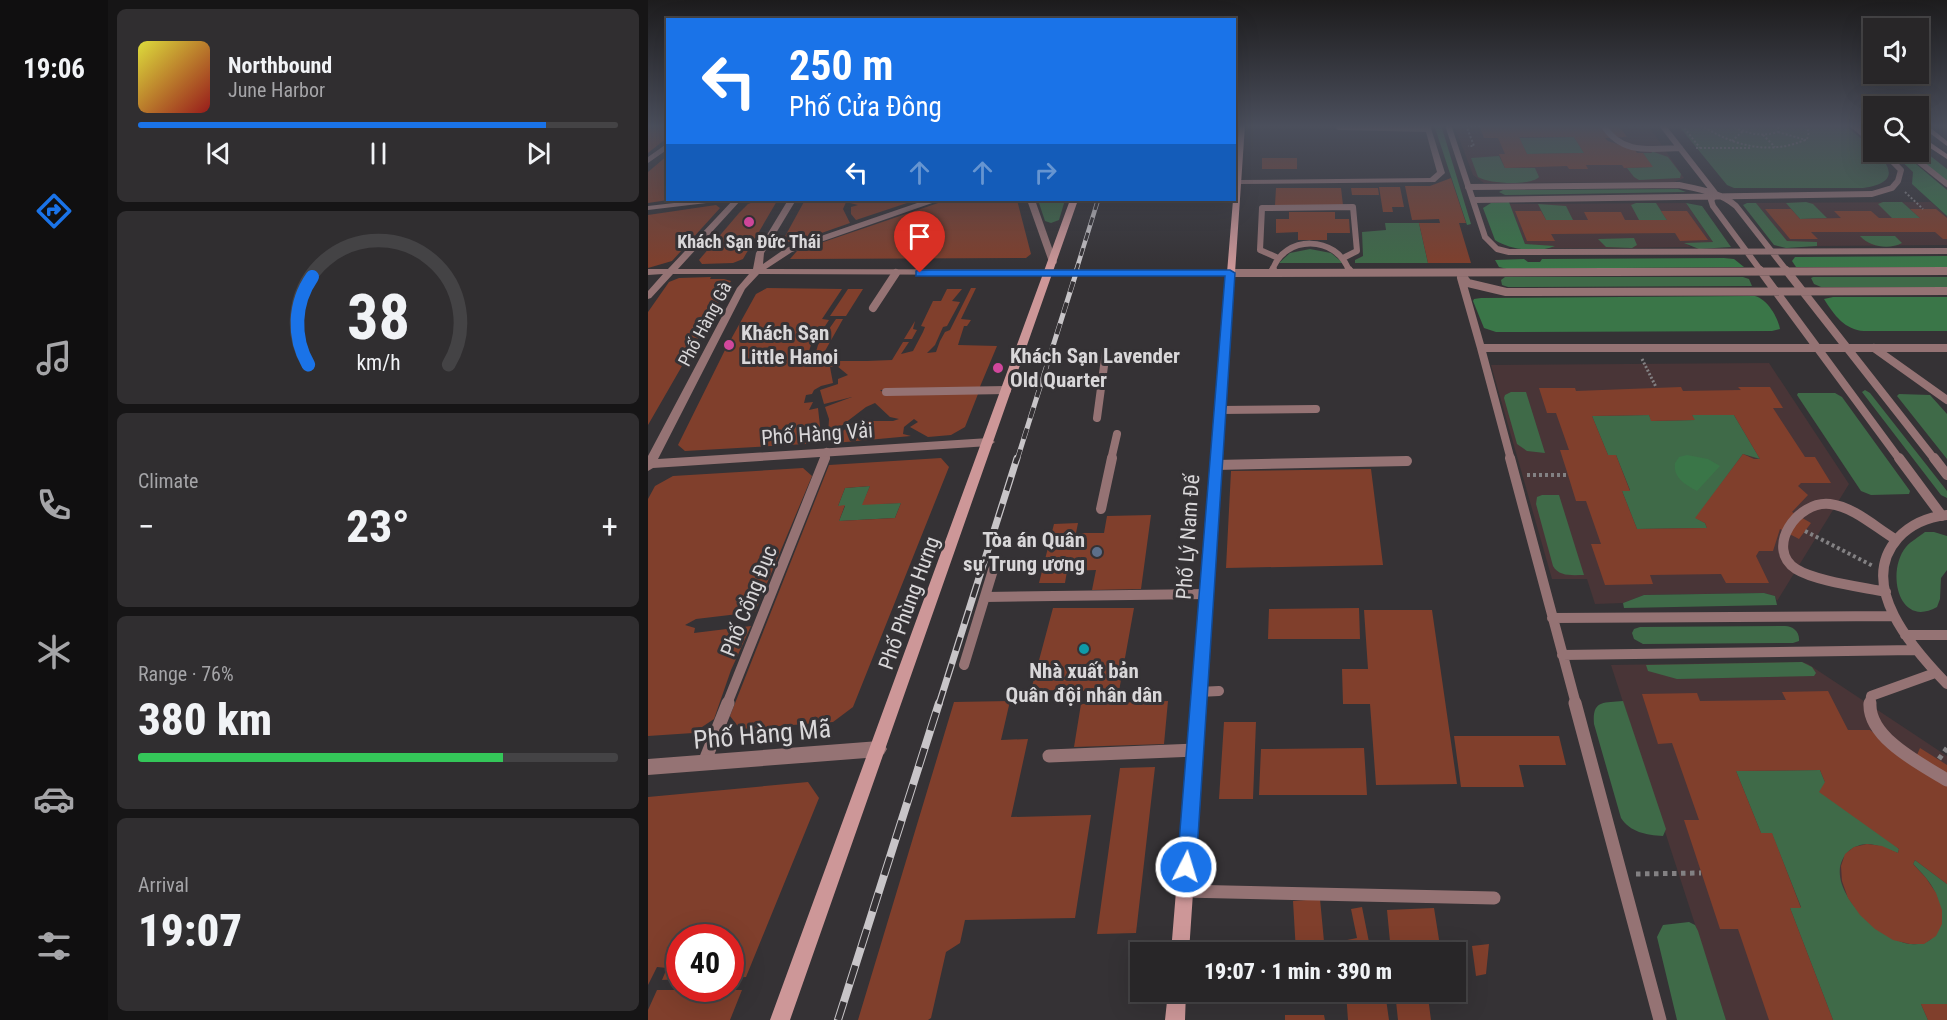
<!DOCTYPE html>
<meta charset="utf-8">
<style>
body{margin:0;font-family:"Roboto Condensed",sans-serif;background:#302e30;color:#f1f3f6;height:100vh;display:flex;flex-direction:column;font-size:22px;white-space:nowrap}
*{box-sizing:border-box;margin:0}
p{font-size:20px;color:#a5a5a8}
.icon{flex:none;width:33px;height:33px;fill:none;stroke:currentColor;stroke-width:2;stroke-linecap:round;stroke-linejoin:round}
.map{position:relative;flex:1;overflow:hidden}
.drawer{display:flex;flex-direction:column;gap:9px;padding:9px;background:#161516;width:540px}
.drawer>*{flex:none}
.banner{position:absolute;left:18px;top:18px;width:570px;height:183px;border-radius:0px;box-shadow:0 6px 24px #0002,0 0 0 2px #444345;background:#1a73e8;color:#fff;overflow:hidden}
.fabs{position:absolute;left:1215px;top:18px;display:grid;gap:12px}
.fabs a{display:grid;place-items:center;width:66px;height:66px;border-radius:0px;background:#282628;box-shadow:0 6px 24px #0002,0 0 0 2px #444345;font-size:30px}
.speed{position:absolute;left:18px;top:924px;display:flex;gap:12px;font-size:30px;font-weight:700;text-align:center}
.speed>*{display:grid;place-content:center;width:78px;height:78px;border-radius:50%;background:#282628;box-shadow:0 6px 24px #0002,0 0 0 2px #444345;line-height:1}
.speed .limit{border:9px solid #d22;background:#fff;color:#111}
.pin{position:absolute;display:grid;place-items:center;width:51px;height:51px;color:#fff;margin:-62px -26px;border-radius:50% 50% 50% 0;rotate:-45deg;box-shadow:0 0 6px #0007}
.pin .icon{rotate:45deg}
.me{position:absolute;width:66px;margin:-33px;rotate:5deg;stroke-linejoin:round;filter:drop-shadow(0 0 4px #0008)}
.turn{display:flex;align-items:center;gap:21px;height:126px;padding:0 24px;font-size:27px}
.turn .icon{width:78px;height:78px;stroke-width:2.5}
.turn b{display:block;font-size:42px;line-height:51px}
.lanes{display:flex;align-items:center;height:57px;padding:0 24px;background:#0003;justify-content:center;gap:30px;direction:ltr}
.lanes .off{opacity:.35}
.big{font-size:45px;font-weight:800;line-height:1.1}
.drawer .card{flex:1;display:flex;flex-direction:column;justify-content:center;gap:9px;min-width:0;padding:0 21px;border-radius:9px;background:#302e30}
.drawer .dial{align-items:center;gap:0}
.dial svg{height:156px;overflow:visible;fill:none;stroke:#444345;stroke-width:7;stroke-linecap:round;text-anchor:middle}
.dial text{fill:#f1f3f6;stroke:none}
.song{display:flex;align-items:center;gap:18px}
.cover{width:72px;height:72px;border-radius:9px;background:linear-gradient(135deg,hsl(60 70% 55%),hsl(0 70% 35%))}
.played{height:6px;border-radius:3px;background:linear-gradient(90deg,#1a73e8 85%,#444345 85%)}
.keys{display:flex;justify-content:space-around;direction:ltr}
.heat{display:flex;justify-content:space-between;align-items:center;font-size:33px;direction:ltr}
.charge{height:9px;border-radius:4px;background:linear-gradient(90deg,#34c759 76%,#444345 0)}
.trip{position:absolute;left:482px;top:942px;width:336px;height:60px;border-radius:0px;background:#282628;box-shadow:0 6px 24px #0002,0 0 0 2px #444345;font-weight:800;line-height:60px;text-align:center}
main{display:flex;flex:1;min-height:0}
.tabs{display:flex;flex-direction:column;width:108px;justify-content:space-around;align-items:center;background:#100f10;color:#a5a5a8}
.tabs .icon{width:42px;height:42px}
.tabs .current{color:#1a73e8}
.tabs b{font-size:27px;color:#f1f3f6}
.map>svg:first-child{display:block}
</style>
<main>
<nav class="tabs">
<b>19:06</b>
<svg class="icon current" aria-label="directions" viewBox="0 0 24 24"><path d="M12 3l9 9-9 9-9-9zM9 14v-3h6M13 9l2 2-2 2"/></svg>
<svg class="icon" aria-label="music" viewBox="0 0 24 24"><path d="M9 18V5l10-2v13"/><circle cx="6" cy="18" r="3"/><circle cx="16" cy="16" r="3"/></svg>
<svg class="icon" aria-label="phone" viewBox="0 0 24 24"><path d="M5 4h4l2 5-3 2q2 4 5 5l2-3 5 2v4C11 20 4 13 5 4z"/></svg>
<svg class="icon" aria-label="climate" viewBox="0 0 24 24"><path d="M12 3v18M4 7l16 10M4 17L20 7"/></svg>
<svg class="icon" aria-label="car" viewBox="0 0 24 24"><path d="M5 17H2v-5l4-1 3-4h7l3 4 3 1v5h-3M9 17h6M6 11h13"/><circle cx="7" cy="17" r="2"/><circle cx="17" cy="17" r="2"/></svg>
<svg class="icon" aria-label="filters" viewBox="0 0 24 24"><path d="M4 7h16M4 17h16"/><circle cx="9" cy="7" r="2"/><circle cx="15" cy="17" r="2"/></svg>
</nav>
<section class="drawer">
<div class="card">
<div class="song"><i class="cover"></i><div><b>Northbound</b><p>June Harbor</p></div></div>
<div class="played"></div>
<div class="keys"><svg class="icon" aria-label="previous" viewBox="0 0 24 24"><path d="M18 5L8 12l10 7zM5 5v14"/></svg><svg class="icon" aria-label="pause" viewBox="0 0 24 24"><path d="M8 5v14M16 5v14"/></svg><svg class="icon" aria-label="next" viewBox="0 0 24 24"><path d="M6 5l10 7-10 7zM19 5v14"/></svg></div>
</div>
<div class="card dial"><svg viewBox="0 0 100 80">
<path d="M14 69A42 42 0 1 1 86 69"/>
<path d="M14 69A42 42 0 0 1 16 24" stroke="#1a73e8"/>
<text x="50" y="56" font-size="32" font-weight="700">38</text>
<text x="50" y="72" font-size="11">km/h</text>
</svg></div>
<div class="card"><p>Climate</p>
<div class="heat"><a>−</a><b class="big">23°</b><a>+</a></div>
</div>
<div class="card"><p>Range · 76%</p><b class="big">380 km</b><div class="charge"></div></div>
<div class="card"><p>Arrival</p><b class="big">19:07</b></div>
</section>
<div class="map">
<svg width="1299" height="1020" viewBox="0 0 1299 1020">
<rect width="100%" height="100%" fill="#353235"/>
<path fill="#493537" d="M806,125h194l36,53 -10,4 -190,1 -11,-8z
M1283,202l16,14v29l-130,1 -1,-4h-29l-31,-39z
M1038,203l27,39 -25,3 3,2 -62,1h-81l5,-1 -28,-3 -16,-40z
M1121,363l80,121 -72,117 -2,-5 -11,-3 -120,2 -21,8 -28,1 -8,-25h-35l-61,-214z
M1154,662l6,2 139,92v264h-221l-115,-355z"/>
<path fill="#3f6a48" d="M1030,125h167c19,17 77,55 18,63h-129l-7,-3z
M926,137l10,16 -57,1 -8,-16z
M1003,151l17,6 13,17 -1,4 -41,2 -5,-3 -7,-9 25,-1 -9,-14h9z
M851,156l6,12h30l4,9c-8,9 -50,7 -61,0l-7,-19z
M1030,189l8,3 -181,3 -6,-3 4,-2z
M390,200h27l-6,20 -8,3 -6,-2z
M1158,202l7,2 14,14 -27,1 -14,-16z
M1235,202h19l18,16h-28l-14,-14z
M988,203h20l11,17h-28l-8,-15z
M1038,203l16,3 29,41 -32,2 -15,-6 29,-1z
M1099,203h9l31,38 30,1v4l-31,2 -12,-3 -31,-40z
M890,204l28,2 7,14h-27z
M737,223h34l9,40h-73v-3l8,-4 -1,-24 24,-2z
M1212,236h35l7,7c-13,7 -32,4 -42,-7z
M986,238l3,7 -5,3 -26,-1 -8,-8z
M662,249l21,4 12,10h-64l11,-10z
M857,277h238l6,2 3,7 -244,1 -6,-2 -1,-5z
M1165,277h134v10h-126l-7,-3 -3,-6z
M1217,390l5,3 77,98v7l-6,-3 -79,-103z
M863,392h15l19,61 -18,-2 -10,-7 -13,-46 1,-3z
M1150,393h37l7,4 68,94 -1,3 -38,1 -10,-4 -64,-96z
M1251,394l31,1 17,19v45l-50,-63z
M1001,415l3,6 42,-1 -2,-5h42l26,44 -17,-5 -47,64 9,5 2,5 -70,1 -15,-38 8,-1 -14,-35h-8l-16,-39z
M222,486l-7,18 38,-1 -6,15 -56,3 6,-15h-7l7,-18z
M894,495h17l25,80c-11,0 -25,2 -31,-9l-17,-62 1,-7z
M1277,532h9l13,4v34l-6,8 -1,21 -3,8c-39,22 -51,-36 -31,-60 5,-6 13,-10 19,-15z
M1116,593l11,3 2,9 -153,3 -1,-5 21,-8z
M1137,626c8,0 15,6 14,15l-6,2 -150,1 -9,-5 -2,-6 2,-4 6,-2z
M1154,662l10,5 4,6 -2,3 -137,3 -29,-8 -2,-6z
M975,701l43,128 -3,7c-17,-1 -33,-4 -42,-18l-27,-94c-2,-24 9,-21 29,-23z
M1172,770l5,12 74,67 -1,4c-10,-3 -21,-9 -31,-9 -6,0 -13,3 -17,6 -35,30 28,91 61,94 31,3 34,-29 24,-52 -5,-11 -14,-20 -22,-28l2,-4 32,24v120h-26l7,16h-95l-43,-112 11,-1 -29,-73 -11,-1 -25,-62z
M1041,922l6,3 3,6 28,89h-49l-20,-83 6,-12z"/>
<path fill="#3a7648" d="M786,125h7l30,99 -4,1z
M1271,147l28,22v12l-37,-29h8z
M1244,152l12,2 43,36v26l-35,-32 1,-12z
M861,202l16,42 30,2c-17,7 -45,4 -60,-6l-12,-32 8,-5z
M1299,256v11h-151l-4,-6 3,-4z
M1076,258l10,1 10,8 -237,2 -8,-2 -4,-7 29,-1 4,3h12l2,-3z
M1107,296c12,3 23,21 25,33l-8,2 -276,1 -12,-4 -11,-27 1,-2 7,-1z
M1185,297h114v34h-83c-19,-1 -30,-16 -40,-32z
M1039,455l21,4 12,7 -23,25c-12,-7 -24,-13 -22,-28l4,-6z"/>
<path fill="#803f2c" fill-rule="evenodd" d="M0,125h20v12l-20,16z
M831,125h139l9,12 -22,1 3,3 27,9 2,3h6l10,14 -29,1 -2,-3h-36l2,4h-19l-2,-3 -62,2 -6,-14h6l-7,-16h-14zM871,137h55l10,16 -57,1z
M20,155v45l-20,3v-31z
M614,158h35v11h-35z
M803,178l15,45h-7l12,40h-43l-9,-40h21l-1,-4 -27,1 -7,-34h25z
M731,187h21l4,20h-12l1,5h-10z
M628,188h65l2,17h-68z
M703,188h27l1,7h-27z
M111,200l18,1 -34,58 -10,4 -31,1 -3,-4 40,-47 9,-9z
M157,200h42l-4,9 7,14 -57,20 -10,-3z
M201,200h67l-60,20 -5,-6v-7l7,-2 -8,-2z
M299,200h70l14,54 -5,4 -236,1 7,-8z
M68,205l4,3 -48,53 -24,7v-53z
M1117,209h26l9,10 41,-1 -7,-7h37l8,7h41l-10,-9h26l11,9v21h-4l-8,-7h-124l7,7h-28z
M867,211h26l5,9h42l-4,-8h37l4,8h42l-6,-9h26l21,29 -28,1 -5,-8 -124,1 4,7h-28z
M641,212h46v7h14l1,14h-23v7h-29v-8l-22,1v-14h13z
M63,277l-1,2h14l7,2 -83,144v-113l21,-30 10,-4z
M119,288l75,1 -20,30 7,1 -15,23 -3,2 -2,6h4l2,4 3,-10 18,-26h7l-22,39 2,3h44l25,-1 11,-18h6l-8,12 12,-3 10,-19 2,-5 -4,-1 12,-25h8l6,-12h15l-10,12 8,1 -13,24 -4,1 -8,18 -8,8 9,-1 4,-11 5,-9 5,-2 21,-42h5l-15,31 10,1 -4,6h-3l-6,19 39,1 -18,43 -99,1 5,4h93l-13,33 -14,8 -23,2 -18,-10 8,-5 -4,-3 -10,8 -1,7 8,2 -76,7 -3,-3 23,-19h38l6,-2 -9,-2 -15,-14 -9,4 -38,29 1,-17 -4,-12 27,-10 -28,7 -4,-14 18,-6v-5l10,-4 -11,-9 -7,1 3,16 -12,3 -7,4 -2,4 -6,1 -2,8 9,-1 -4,8 9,-2 3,27 -7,2 -8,7 -121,7 -7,-6 47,-95 31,-56z
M200,289h15l-17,27h-16z
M267,321l-2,8 4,1 -5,9h-8z
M1033,387l2,4 58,-1 -3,-3h32l13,21h-10l32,49h10l16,26h-30l-3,3 10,9 -16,17 19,11 -12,16 -19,-10 -7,22h-14l-3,5 13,27h-43l-5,-9 -71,1 3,9 -48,1 -14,-41h10l-15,-43h-10l-8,-26 -8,-25h9l-13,-37h-9l-8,-25h36l1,3zM1001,415l2,6 44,-1 -3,-5h42l26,44h-6l-11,-5 -48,64 10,5 2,5 -70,1 -15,-38h8l-14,-36h-8l-16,-39z
M293,458l8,9 -96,240 -20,15 -93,7 -10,-13 99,-251zM222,486l-8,19 39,-2 -6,15 -56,3 6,-16 -7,1 7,-18z
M155,468l9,8 -57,136 -59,7 -11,6 10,3 -1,5 57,-7 -20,44 -17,49 -21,14 -45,3v-237l7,-13 18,-10z
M723,469l12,96 -157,3 5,-97z
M503,515l-10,74 -49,1 4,-20 -29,1 -2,12h-26l15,-59 24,-1 -2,10h28l3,-17z
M405,608h81l-15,83 -88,-1z
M711,608l1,31h-92l1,-30z
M716,610h68l25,174 -81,1 -6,-81h-27l-1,-35h26z
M1180,691l20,39h22l43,34 7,-16 27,17v119l-32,-24 -2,4 13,14 10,15 6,17v14l-6,12 -12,8h-14l-17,-4 -18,-11 -15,-14 -12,-17 -6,-17 -1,-15 4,-12 9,-7 13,-3 15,2 16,7 1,-4 -80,-57 6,-10 -5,-12 -84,1 25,62h11l29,75h-11l43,112h-64l-31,-91h-18l-36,-109h15l-27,-77 -14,1 -16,-50 55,-1 3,8 86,-1 -4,-8z
M362,701l-9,39 27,-1 -17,78 80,-2 -16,103 -110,2 -5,23 -14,9 -15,66 -3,2h-70l96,-318z
M520,701l-4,43 -90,3 7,-43z
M576,722h32l-3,77h-34z
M806,736h105l7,29h-47l5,22h-63z
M716,748l3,47h-108l2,-46z
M507,767l-19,166 -39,1 23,-166z
M160,782l11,16 -73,179 -16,1v-40h-50v41l-18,1 5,-12 -10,-1 -9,18v-188z
M672,899l5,53h-29l-3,-51z
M714,907l9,45h-27l-2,-11 15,-3 -6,-29z
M786,908l7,44h-50l-4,-42z
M841,944l-3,30 -10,2 -4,-30z
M9,990h85l-12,30h-82v-10z
M698,992h39l4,28h-41z
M747,992h51l1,5h-19l3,23h-33z
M1273,1004h26v16h-19z
M637,1015h39l1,5h-40z"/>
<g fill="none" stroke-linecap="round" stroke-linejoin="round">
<path stroke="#838183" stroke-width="2" stroke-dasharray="2 2" stroke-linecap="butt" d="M818,125l8,21h-6
M1034,125l18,23
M1053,125c32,21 70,31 106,14l2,-7 -4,-7
M1083,125c15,9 30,12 47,7v-7
M818,126h14
M1130,132l28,8
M1115,135l12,12
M1084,141l11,-10
M1048,148h55
M1257,192l18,17"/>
<path stroke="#838183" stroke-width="3" stroke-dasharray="2 2" stroke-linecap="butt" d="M994,359l14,28"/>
<path stroke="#838183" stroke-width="4" stroke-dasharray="3 3" stroke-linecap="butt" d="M879,475h41
M1157,531l68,35"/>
<path stroke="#838183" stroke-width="5" stroke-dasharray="4.5 4.5" stroke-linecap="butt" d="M1291,759l8,-11
M988,874l65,-1"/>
<path stroke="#957374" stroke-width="6" d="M800,125l37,112 12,12 12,3 438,-1
M955,125c19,30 46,24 77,23
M1014,125l53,68
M1205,125l21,18
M1211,126l15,6
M691,127l89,2
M1259,152l40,32
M820,187l211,-2c20,4 41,7 57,21l51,65
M1068,195l-5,5 2,6 48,65
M825,200l399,-6 20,-6 6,-7 3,-11 -18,-18
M628,257l-16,-7 2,-42 91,-1 4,44 -12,6
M624,271c12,-37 65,-36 77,0
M1132,271h167"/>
<path stroke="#957374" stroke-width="8" d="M701,270l1,3
M1112,270l140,190
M1138,270l149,190
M582,273l717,-2
M624,273l1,-3
M812,273l8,10 38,9 441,-1
M813,278l20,70
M225,308l23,-35
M1226,348l73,52
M238,392l121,-2
M572,410l96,-1
M449,418l9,-67
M176,460l3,-8
M463,460l6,-26
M863,460l-30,-112h466"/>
<path stroke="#957374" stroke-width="10" d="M862,458l66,246
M1251,458l43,58
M1286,458l13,17
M568,465l191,-4
M453,509l11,-51
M1299,515c-19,2 -36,9 -49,23 -42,47 15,111 49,146
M1238,592c-24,-5 -71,-11 -90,-23 -32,-21 2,-69 34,-65 24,3 45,23 65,35
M337,597l222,-3
M904,618l342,-2
M1257,635h42
M914,655l353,-5
M316,665l29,-95
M551,692l20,-1
M79,704l98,-246
M1222,704l1,-8 64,-23"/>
<path stroke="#957374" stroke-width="13" d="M927,703l85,317
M1222,703c-2,35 51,61 77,77
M401,756l147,-6
M56,763l24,-60
M536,891l310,7"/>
<path fill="#957374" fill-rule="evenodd" d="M776,125h6l15,48 -10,9 -197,2 -4,-2 4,-2 192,-2 7,-6z
M20,143v6l-20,14v-6z
M52,200h19l-4,2 -67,8v-4z
M85,200h8l-63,69h75l3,-16 32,-53h8l-32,53 -1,11 23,-16 140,-48h10l-1,2 -143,50 -26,17 464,1 4,3 -4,3 -471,-2 -14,15 -87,170 331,-21 6,4 -6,4 -336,22 -5,3v-15l89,-168 12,-14h-76l-22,24 -3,1v-8l15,-17 -15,1v-6h20z
M379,200h8l22,62 -1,2 -7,-2z
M231,741l5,3 3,5 -3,5 -5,3 -231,18v-16z"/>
<path fill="#cd9798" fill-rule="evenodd" d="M591,125h6l-56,827h-18l62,-752h1z
M1271,125h8l20,16v5z
M1270,134l29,20v5l-29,-19z
M422,200h8l-288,820h-20z
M520,992h18l-1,28h-20z"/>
<defs>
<path id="rail-far3" d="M428,271l22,-71"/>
<path id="rail-far2" d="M369,460l60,-190"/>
<path id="rail-far1" d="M291,704l78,-246"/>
<path id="rail" d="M190,1020l101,-317"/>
</defs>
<use href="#rail-far3" stroke="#c8c5c8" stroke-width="4.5"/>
<use href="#rail-far2" stroke="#c8c5c8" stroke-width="5"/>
<use href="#rail-far1" stroke="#c8c5c8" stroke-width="7"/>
<use href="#rail" stroke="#c8c5c8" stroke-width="8"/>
<use href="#rail-far3" stroke="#353235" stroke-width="3" stroke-dasharray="8" stroke-linecap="butt"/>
<use href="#rail-far2" stroke="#353235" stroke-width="4" stroke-dasharray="11" stroke-linecap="butt"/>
<use href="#rail-far1" stroke="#353235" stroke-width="4.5" stroke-dasharray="14" stroke-linecap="butt"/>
<use href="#rail" stroke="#353235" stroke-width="6" stroke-dasharray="19" stroke-linecap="butt"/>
</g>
<linearGradient id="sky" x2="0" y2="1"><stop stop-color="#1d1c1d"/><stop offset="0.47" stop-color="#4b4f5c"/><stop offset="1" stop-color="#4b4f5c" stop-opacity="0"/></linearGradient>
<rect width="1299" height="268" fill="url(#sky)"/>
<path fill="#1a73e8" stroke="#114b97" stroke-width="1.5" d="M272,270h310l5,3 -39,594 -3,7 -7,3 -6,-3 -3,-7 48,-591h-309v-5z"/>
<g fill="#d1479c" stroke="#353235" stroke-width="2">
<circle cx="101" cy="222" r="6"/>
<circle cx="81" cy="345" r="6"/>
<circle cx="350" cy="368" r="6"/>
</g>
<circle fill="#5c6f8a" stroke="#353235" stroke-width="2" cx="449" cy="552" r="6"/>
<circle fill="#0f9aa8" stroke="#353235" stroke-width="2" cx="436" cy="649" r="6"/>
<g text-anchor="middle" stroke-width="6" stroke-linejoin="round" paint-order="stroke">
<g font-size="18" font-weight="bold" fill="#d9d7d9" stroke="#353235">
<text x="101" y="248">Khách Sạn Đức Thái</text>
</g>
<g font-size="18" fill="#d9d7d9" stroke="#353235">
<text transform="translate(57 324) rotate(-62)" y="6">Phố Hàng Gà</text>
</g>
<g font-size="21" font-weight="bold" fill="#d9d7d9" stroke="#353235" text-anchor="start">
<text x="93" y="340">Khách Sạn<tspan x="93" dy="24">Little Hanoi</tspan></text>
<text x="362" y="363">Khách Sạn Lavender<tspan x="362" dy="24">Old Quarter</tspan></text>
<text x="437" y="547" text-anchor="end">Tòa án Quân<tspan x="437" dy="24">sự Trung ương</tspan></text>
<text x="436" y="678" text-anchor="middle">Nhà xuất bản<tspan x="436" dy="24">Quân đội nhân dân</tspan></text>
</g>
<g font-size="21" fill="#d9d7d9" stroke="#353235">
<text transform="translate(169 434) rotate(-4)" y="7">Phố Hàng Vải</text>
<text transform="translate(540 537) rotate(-86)" y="7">Phố Lý Nam Đế</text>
<text transform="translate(101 601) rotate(-68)" y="7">Phố Cổng Đục</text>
<text transform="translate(261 603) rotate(-70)" y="7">Phố Phùng Hưng</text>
</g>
<g font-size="26" fill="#d9d7d9" stroke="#353235">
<text transform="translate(114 734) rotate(-5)" y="9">Phố Hàng Mã</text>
</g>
</g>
</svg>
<div class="fabs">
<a><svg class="icon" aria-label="sound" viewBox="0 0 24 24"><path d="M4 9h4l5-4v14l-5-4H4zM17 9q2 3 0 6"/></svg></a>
<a><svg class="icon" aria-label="search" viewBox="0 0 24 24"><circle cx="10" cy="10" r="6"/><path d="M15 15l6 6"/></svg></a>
</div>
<div class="speed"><div class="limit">40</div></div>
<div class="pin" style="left:272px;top:273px;background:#d93025"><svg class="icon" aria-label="arrive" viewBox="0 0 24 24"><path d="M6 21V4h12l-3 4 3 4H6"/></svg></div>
<svg class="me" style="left:538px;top:867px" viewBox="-20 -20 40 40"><circle r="17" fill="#1a73e8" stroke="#fff" stroke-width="3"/><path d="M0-11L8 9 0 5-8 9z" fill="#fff"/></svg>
<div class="trip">19:07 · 1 min · 390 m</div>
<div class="banner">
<div class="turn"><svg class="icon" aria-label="left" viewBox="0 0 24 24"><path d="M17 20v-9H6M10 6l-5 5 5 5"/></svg><div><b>250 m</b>Phố Cửa Đông</div></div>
<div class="lanes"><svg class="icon" aria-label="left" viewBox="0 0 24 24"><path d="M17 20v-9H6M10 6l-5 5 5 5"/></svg><svg class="icon off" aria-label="ahead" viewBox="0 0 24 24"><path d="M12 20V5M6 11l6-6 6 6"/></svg><svg class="icon off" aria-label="ahead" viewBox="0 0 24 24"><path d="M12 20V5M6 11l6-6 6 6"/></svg><svg class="icon off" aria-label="right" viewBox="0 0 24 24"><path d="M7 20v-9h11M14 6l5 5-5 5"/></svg></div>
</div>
</div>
</main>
